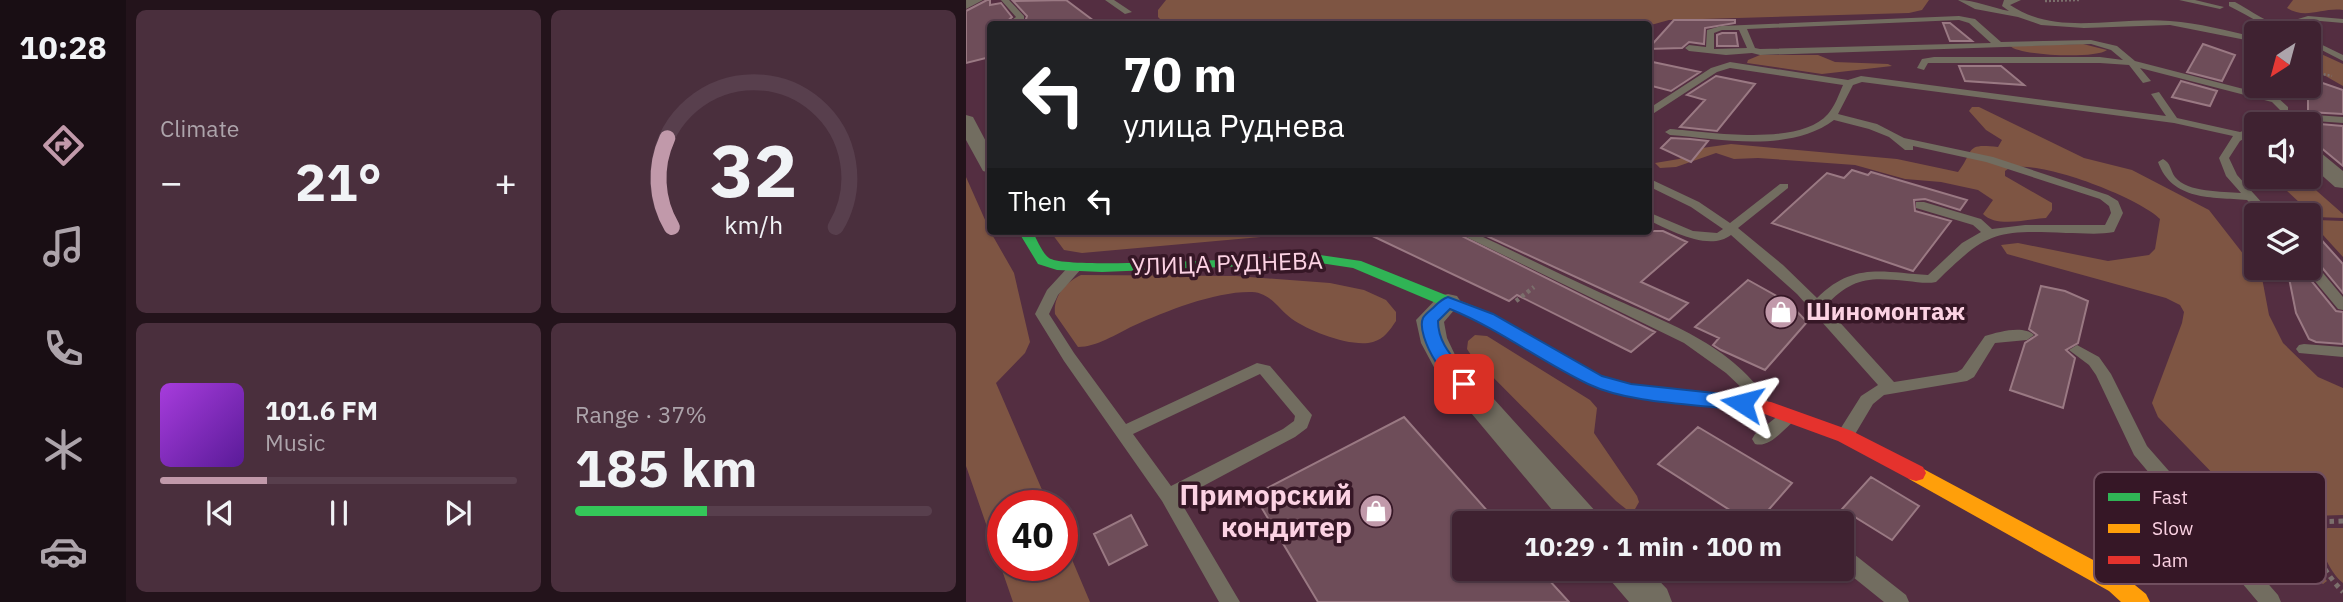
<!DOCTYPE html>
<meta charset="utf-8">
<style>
body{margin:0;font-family:"IBM Plex Sans",sans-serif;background:#4a2f3d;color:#f1f3f6;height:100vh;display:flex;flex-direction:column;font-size:26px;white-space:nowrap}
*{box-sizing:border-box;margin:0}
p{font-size:23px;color:#ada4ab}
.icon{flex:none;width:38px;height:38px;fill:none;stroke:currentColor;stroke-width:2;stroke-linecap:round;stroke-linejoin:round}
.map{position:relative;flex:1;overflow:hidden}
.side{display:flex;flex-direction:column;gap:10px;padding:10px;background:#23131b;width:840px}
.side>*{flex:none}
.guide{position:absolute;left:21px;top:21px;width:665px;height:214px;border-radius:7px;box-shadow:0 2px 5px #0004,0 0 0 2px #583f4d;background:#202124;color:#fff;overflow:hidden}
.needle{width:46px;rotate:216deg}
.fabs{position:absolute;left:1278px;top:21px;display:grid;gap:14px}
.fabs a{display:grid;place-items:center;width:77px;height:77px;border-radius:7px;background:#3f2231;box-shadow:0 2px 5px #0004,0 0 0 2px #583f4d;font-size:35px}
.speed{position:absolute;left:21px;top:490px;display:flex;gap:14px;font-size:35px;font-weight:700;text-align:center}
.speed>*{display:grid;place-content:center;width:91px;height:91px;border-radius:50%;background:#3f2231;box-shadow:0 2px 5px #0004,0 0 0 2px #583f4d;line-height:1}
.speed .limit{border:10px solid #d22;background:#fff;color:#111}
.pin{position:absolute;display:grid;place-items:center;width:60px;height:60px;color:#fff;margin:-30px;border-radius:14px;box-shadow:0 4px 10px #0006}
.me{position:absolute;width:77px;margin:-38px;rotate:279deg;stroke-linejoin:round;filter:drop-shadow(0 0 5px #0008)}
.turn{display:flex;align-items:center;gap:24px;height:147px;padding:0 21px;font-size:32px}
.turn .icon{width:91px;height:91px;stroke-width:2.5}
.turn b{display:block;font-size:49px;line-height:60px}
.then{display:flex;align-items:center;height:66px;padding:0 21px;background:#0003;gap:14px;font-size:26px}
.big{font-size:52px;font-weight:700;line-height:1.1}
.side .tile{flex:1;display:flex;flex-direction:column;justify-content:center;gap:10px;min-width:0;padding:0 24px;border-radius:10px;background:#4a2f3d}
.side .dial{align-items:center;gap:0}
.dial svg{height:182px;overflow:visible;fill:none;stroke:#583f4d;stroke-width:7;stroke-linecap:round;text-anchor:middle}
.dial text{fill:#f1f3f6;stroke:none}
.song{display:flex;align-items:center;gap:21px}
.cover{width:84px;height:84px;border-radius:10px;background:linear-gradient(135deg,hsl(280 70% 55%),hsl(270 70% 35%))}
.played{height:7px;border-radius:4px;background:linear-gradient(90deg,#c199aa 30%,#583f4d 30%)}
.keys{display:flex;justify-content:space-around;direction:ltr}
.heat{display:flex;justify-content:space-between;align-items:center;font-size:38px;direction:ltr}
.charge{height:10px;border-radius:5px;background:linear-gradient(90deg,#34c759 37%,#583f4d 0)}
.side .tiles{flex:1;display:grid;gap:10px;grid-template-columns:repeat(2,1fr)}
.trip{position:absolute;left:486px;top:511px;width:402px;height:70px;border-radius:7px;background:#3f2231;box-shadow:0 2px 5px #0004,0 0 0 2px #583f4d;font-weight:700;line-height:70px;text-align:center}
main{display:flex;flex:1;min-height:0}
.tab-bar{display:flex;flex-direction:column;width:126px;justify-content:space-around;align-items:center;background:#190e14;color:#ada4ab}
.tab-bar .icon{width:49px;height:49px}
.tab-bar .active{color:#c199aa}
.tab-bar b{font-size:32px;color:#f1f3f6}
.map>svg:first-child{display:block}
</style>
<main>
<nav class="tab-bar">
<b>10:28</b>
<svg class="icon active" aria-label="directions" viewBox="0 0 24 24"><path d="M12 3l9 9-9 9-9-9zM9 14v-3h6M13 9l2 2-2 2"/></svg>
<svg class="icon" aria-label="music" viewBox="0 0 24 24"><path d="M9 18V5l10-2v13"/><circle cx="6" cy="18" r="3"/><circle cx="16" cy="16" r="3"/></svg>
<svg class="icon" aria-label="phone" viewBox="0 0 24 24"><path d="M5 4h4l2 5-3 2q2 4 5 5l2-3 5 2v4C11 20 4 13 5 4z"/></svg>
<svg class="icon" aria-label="climate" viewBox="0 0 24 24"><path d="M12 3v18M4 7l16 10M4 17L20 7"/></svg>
<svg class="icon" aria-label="car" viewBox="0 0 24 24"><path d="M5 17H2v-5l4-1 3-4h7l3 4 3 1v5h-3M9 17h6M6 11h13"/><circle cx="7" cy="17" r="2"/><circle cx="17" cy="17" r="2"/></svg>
</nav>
<section class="side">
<div class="tiles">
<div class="tile"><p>Climate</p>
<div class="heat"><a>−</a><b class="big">21°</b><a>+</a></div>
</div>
<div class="tile dial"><svg viewBox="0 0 100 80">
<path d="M14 69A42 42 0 1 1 86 69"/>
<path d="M14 69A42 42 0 0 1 12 30" stroke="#c199aa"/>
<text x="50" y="56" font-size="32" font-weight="700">32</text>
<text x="50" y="72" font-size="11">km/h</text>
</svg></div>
<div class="tile">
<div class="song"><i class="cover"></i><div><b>101.6 FM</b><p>Music</p></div></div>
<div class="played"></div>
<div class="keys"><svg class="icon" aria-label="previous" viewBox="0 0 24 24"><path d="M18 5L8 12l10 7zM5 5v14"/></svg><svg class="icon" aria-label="pause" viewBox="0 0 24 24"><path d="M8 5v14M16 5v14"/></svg><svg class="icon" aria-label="next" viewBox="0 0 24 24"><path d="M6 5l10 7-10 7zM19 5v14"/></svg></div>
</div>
<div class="tile"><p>Range · 37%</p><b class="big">185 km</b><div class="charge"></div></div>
</div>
</section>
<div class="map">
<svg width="1377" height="602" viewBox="0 0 1377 602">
<rect width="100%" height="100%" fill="#542e41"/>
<path fill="#7e5543" d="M200,0h763l-7,10 -13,3 -240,7 -18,5 1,15 -3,3 -1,-19h-483l-7,-7v-7z
M1327,0h50v10c-20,-3 -37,10 -56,-2z
M1117,44l24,6c-11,9 -87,6 -97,-4z
M1342,48l35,16v22l-35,-20z
M794,55h58l17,7 53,2 4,2 -70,8 -75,-11 1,-3z
M1006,107h7l105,51 48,12 77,40 53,68 7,37 14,28 35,34 25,11v127l-32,1 -6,3c0,21 9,46 22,62l-4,3 -9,-6 -156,-161 -6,-14 30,-80 2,-11 -4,-7 -14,-7 -159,-44 -6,-9 17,-2 90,18 41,-6 6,-6 5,-30c-20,-21 -133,-66 -155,-48v5l47,27v7l-6,8c-17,1 -50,10 -63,-4l10,-14 -15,-10 -37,-8 -36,-3 -50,-14 -97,-7 -24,1 -18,-6 -40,14 -16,1 -5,-5 24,-4 23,-11 29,-4 166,15 61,13c17,-22 6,-29 40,-25l4,-7 -16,-10 -17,-19z
M0,177l24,54 24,42 16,69 -5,11 -29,30 53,123h-46v59h59v-29l28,66h-77l-47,-136z
M1306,177h29l42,37v4l-28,-1z
M1351,220l26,1v36l-30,-33z
M84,231h242v1l-8,3 -202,18 -18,-3z
M115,275l155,1 94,7 34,7 22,10 10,12v9c-6,9 -12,18 -23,21 -21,6 -64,-11 -81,-23 -14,-10 -21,-26 -40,-27 -36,-1 -86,19 -119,34 -17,8 -36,21 -55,21l-23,-33c-2,-18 11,-32 26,-39z
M509,335l12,1 103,64 7,8 -3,25 43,63 2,6 -4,7h-9l-10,-8 -145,-146 -4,-6 1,-8z
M1362,528h15v55c-12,-9 -26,-37 -23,-52z"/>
<path fill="#6e4d59" stroke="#9a7983" stroke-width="2" d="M21,0h3v5l11,-2 11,14 -8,7h-14v33l-24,6v-52z
M100,0l32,24h-78l5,-2 2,-6 -14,-15z
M708,20h61v3l-30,5 -1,16 -15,-2 -7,6 -34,1z
M977,23h7l22,18h-22z
M756,33h14l2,13h-21v-11z
M1237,44l32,11 -13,26 -35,-9z
M682,61l52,11 -29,19 -23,-6z
M993,66h42l23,19 -59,-4z
M750,76l39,8 -38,47 -37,-4 25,-27 -18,-5z
M1342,78l35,12v24l-35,-2z
M1215,81l36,10 -7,15 -38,-9z
M1342,123l35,3v40l-35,-29z
M705,138l19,1 18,2 -17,21 -30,-14z
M886,170l16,5 3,-3 96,28 -7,10 -35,-11 -11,1 1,11 36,10 -38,50 -141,-48 55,-50 17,5z
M1342,225l35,39v29l-28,-34 -7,-2z
M396,231h90l203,101 -24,20 -114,-57 -8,6z
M510,231h187l24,11 -46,40 47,21 -19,17z
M1321,268h14l35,43 7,1v32l-27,-2 -7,-3 -13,-26z
M782,280l41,23 18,19 -42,48 -44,-20 -8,-5 6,-7 -24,-11z
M1075,286l24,5 23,10 -10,42 -12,7 9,8 -12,50 -53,-18 15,-47 12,-8 -8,-6z
M438,417l94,106h-33v46h74l30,33h-251l-64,-107z
M732,427l94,56 -35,40h-7l-92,-59z
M905,477l48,29 -27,34 -50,-31z
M165,515l16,30 -38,20 -15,-31z"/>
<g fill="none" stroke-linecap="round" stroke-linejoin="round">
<path stroke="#7b6f6c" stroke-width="2.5" stroke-dasharray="2 2" stroke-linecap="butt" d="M1079,1l34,-1
M1342,71l24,5"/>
<path stroke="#7b6f6c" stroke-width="4.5" stroke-dasharray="3.5 3.5" stroke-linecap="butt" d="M550,301l18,-14"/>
<path stroke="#7b6f6c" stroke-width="5" stroke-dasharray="4.5 4.5" stroke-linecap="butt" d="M1377,521l-31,1c-4,26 14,52 31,70"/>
<path fill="#726d60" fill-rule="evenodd" d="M35,0h8l15,16v4l-9,4h-9l10,-7z
M139,0h9l18,12 -7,2z
M992,0c17,0 35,8 51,11l-7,-5 2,-6h17l-11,5c48,32 106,11 160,16 29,2 57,10 86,16v5l-86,-17 -86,3 -43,-3 -23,-8 -43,-8z
M1213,0h16l29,7 -4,2z
M1263,2h6c16,9 35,22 51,26l2,-6 20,-6 35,3v4l-34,-3 -14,5 -1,5 7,3c-30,0 -45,-14 -72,-27z
M993,16l16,3 26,23 90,-2 26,6 18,15 128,33 -8,-8h10l23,21v6l55,4v6l-57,-4 -4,5h-12l6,-5 4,-9 -8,-8 -132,-34 11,13 -8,2 -14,-18 -29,-2h-172l-4,7 -7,-2 5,-9 12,-2h166l23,3 -12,-10 -20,-6 -331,11 -8,-2 -26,2 -37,-4 -4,-3 4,-3 17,2 1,-17 14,-4zM993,20l10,3 22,20 -231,6 -5,-1 -8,-19zM756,30h17l8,18 -33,1v-16z
M1342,38l35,17v6l-35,-18z
M764,62l118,18 13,-4 305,40 -15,-22 8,-2 18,26 63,14 16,-6v6l-16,9 -11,17 8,17 36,40h-12l-14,-15c-35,-3 -75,1 -89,-38l5,-3c8,4 7,11 12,18 13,16 47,14 66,16l-15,-17 -7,-18 14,-22 -59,-13 -312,-41 -9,3 -15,29 39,10 27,14 89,19 115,38 10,6 5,12 -9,19c-15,3 -33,1 -48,1 -72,-3 -79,-1 -130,49 -9,2 -19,0 -29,-1 -38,-4 -54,-4 -82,25l69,76 63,-10 5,-3 23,-33c14,-4 38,-11 49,-1l-7,5 -32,3 -21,34 -7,4 -83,14 -11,9 -22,37 -6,1 -6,-1 -3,-5 3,-5 22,-35 17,-11 -81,-91 -66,-59c-22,17 -61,-5 -83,-15v-8l45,19 24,2 6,-4 -32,-22 -43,-21v-8l51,24 31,21 50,-39h8v4l-50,40 45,37 34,33c36,-36 65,-26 111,-23l34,-32 19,-11 -8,-7 -57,-17v-6h8l57,17 11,10 33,-4h80l6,-12 -2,-7 -9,-7 -114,-37 -73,-16v4h-8l-16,-13 -20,-8 -35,-9c-44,33 -112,19 -164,15l-5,-3 5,-3c40,3 129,18 158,-15 7,-8 11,-20 15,-29l-113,-17 -13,4 -69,45v-8l63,-41z
M488,231h16c44,20 87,42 131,62 61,28 134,51 170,113l-2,4h-12l-13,-20 -18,-17 -42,-30z
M1342,260l5,1 30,36v13l-5,-1 -34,-41h4z
M109,264l7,4 -24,27 -9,19 25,39 52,71 131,-61 13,3 42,49 -5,13 -12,9 -116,62 61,103h-21l-57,-101 -98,-140 -29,-47 12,-24 23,-25zM294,374l35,42 -1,5 -11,8 -112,57 -38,-52z
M1338,344l39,3v10l-44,-4 -3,-4 3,-4z
M1111,345l22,12 12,17 36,72 131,149 3,7h-23l-124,-147 -38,-80 -7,-10 -20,-15z
M823,410l6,2 2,4 -2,4c-11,9 -25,28 -40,24l-3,-5 3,-5 28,-22z
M877,549l7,2 56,44 3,7h-25l-41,-33z"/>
<path fill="#726d60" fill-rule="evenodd" d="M0,0h17l-17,9z
M0,115l7,2 17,32v24l-7,-2 -17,-31z
M1342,146l7,2 28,23v17l-8,-1 -27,-24z
M482,294l9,2 4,6 -17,20 3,16 9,19 141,156 5,10h-39l-127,-152 -15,-28 -5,-23 23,-24z
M639,569h43l19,20 5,13h-43l-18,-21z"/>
<path fill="#30b455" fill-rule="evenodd" d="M52,231h14c5,8 10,22 17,27 18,13 235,-2 271,-3l41,6 132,53 109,62 29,8 45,5 6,1 3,5 -3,5 -6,1 -45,-5 -41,-12 -109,-62 -128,-54 -33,-5 -218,9 -45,-2 -19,-6z"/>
<path fill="#ff9f0a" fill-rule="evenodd" d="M950,465l209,112 21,17 4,8h-29l-12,-11 -200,-112 -3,-6 3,-6z"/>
<path fill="#e5322d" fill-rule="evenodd" d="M710,389l95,13 81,29 71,36 3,6 -3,6 -7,2 -7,-2 -71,-38 -76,-28 -92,-13 -3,-5 3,-5z"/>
</g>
<path fill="#1a73e8" stroke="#114b97" stroke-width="2" d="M482,297l45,17 109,62 29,8 111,12 6,2 3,5 -3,5 -6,2c-47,-6 -112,-6 -154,-26 -48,-23 -89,-55 -138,-75l-12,12c0,27 22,42 35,63l-3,4c-21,6 -55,-53 -47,-70 2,-4 8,-8 12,-12 4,-4 7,-7 13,-9z"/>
<defs>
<symbol id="shop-disc" viewBox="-11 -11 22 22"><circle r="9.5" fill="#c199aa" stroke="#361726"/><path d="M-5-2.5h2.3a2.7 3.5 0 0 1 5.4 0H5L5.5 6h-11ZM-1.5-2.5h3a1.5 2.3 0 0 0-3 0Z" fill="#fff"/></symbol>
</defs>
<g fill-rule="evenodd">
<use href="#shop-disc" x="796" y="293" width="38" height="38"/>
<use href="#shop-disc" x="391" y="492" width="38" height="38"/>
</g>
<g text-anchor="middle" stroke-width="7" stroke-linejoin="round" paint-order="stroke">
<g font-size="24" fill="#fcd2e3" stroke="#361726">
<text transform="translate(261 264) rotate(-2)" y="8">УЛИЦА РУДНЕВА</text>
</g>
<g font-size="24" font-weight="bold" fill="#fcd2e3" stroke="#361726" text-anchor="start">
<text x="840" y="320">Шиномонтаж</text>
</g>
<g font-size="28" font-weight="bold" fill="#fcd2e3" stroke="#361726" text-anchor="end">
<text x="386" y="505">Приморский<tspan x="386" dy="32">кондитер</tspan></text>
</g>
</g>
<rect x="1128" y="472" width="232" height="112" rx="10" fill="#361726" stroke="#714f5f" stroke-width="2"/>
<rect x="1142" y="493" width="32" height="8" fill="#30b455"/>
<rect x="1142" y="524" width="32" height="9" fill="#ff9f0a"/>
<rect x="1142" y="556" width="32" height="8" fill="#e5322d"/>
<g font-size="19" fill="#fcd2e3">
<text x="1186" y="504">Fast</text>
<text x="1186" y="535">Slow</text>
<text x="1186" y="567">Jam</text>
</g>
</svg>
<div class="fabs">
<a><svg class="needle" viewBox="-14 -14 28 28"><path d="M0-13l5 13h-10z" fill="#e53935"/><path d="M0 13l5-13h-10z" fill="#ada4ab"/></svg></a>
<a><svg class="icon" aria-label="sound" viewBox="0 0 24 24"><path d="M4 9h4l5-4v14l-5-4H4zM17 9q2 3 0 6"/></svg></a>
<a><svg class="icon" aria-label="layers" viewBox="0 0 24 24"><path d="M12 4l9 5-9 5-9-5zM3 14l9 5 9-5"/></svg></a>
</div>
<div class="speed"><div class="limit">40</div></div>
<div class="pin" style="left:498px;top:384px;background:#d93025"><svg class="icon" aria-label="arrive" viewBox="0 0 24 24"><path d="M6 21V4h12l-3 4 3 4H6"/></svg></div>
<svg class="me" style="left:776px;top:403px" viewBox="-20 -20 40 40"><path d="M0-17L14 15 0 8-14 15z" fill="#1a73e8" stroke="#fff" stroke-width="4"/></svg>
<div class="trip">10:29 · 1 min · 100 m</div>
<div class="guide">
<div class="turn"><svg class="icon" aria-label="left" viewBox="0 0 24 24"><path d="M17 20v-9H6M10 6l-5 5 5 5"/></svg><div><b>70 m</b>улица Руднева</div></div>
<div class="then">Then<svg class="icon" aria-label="left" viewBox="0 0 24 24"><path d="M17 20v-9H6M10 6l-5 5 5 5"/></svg></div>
</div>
</div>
</main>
